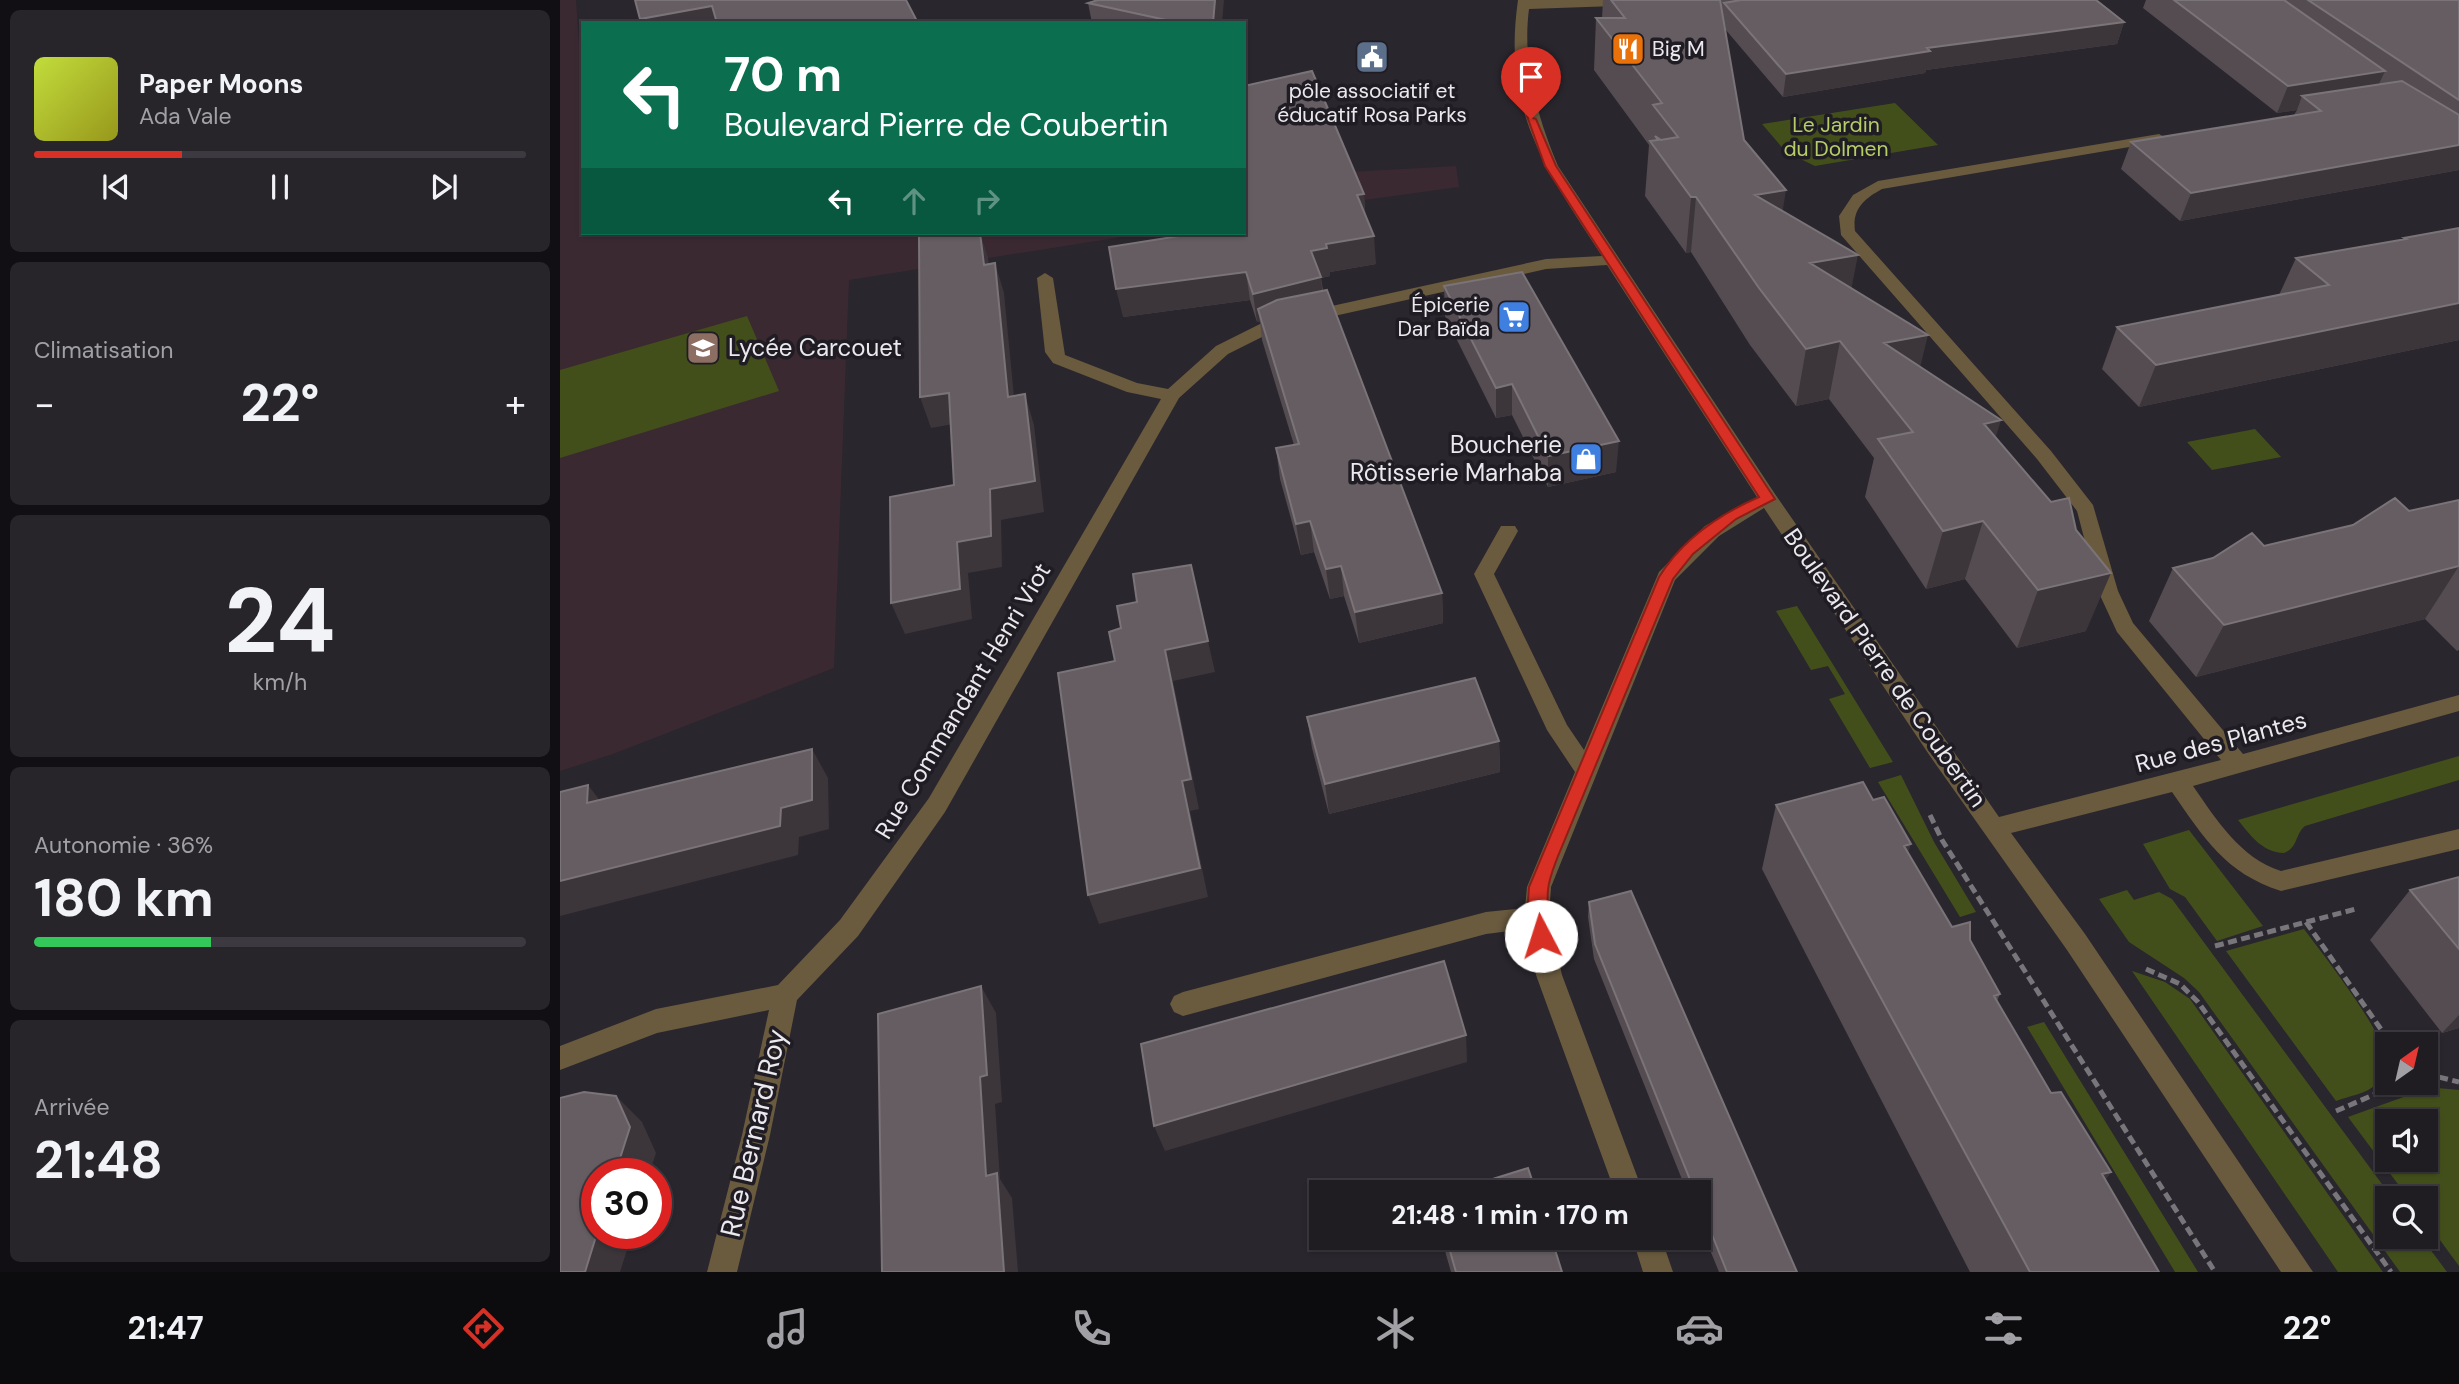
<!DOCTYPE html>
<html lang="fr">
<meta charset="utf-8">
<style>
body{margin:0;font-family:"DM Sans",sans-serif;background:#27252a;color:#f1f3f6;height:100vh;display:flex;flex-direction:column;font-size:26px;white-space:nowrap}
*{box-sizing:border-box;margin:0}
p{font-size:23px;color:#a1a1a5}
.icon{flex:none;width:38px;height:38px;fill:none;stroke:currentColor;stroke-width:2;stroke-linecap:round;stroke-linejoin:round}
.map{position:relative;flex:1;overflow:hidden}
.sheet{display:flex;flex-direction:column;gap:10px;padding:10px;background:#110f13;width:560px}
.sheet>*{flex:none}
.hud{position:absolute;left:21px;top:21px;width:665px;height:214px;border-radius:0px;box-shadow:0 2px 5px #0004,0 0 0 2px #3c3a40;background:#0b6e4f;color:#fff;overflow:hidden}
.needle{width:46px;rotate:34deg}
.fabs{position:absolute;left:1815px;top:1032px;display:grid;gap:14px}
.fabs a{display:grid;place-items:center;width:63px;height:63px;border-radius:0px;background:#1f1c22;box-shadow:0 2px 5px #0004,0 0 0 2px #3c3a40;font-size:35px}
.speed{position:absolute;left:21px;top:1158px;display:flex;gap:14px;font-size:35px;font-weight:700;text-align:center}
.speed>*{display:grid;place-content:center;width:91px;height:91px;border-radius:50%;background:#1f1c22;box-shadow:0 2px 5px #0004,0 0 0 2px #3c3a40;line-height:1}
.speed .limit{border:10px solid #d22;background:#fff;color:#111}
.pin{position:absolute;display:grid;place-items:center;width:60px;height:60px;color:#fff;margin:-72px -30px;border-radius:50% 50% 50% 0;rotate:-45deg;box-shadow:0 0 7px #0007}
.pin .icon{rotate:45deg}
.me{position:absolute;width:77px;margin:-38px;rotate:355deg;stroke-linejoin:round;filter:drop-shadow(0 0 5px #0008)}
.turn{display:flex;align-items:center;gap:24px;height:147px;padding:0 28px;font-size:32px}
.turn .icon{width:91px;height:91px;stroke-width:2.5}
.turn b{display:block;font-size:49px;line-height:60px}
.lanes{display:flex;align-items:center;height:66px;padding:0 28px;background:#0003;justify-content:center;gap:35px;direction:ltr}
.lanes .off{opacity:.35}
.big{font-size:52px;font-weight:700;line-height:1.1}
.sheet .tile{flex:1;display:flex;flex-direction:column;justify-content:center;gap:10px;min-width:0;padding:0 24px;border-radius:10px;background:#27252a}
.sheet .dial{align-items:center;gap:0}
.dial b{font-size:91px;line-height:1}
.song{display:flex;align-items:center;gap:21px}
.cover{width:84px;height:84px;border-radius:10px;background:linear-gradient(135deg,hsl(70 70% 55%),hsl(60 70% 35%))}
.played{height:7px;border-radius:4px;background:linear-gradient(90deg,#d93025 30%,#3c3a40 30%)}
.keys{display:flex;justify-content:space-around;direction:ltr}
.heat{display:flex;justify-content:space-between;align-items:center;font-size:38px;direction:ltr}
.charge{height:10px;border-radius:5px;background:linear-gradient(90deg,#34c759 36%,#3c3a40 0)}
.trip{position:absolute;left:749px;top:1180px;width:402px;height:70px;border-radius:0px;background:#1f1c22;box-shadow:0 2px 5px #0004,0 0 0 2px #3c3a40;font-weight:700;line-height:70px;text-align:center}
.dock{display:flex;height:112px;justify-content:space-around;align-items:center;background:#0c0b0e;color:#a1a1a5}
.dock .icon{width:49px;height:49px}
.dock .on{color:#d93025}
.dock b{font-size:32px;color:#f1f3f6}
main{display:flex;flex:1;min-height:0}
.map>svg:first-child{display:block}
</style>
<main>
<section class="sheet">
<div class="tile">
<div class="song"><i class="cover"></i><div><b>Paper Moons</b><p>Ada Vale</p></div></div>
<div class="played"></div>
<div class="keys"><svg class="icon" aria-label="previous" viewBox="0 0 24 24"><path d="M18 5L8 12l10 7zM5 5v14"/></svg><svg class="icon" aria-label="pause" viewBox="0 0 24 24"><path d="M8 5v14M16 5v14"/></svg><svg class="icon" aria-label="next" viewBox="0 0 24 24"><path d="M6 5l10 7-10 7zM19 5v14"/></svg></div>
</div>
<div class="tile"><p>Climatisation</p>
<div class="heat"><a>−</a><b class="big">22°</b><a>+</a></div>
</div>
<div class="tile dial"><b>24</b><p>km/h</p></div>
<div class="tile"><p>Autonomie · 36%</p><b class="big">180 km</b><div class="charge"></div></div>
<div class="tile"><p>Arrivée</p><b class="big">21:48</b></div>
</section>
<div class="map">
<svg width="1899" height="1272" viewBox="0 0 1899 1272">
<rect width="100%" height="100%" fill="#29262d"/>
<path fill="#3b2931" d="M0,0h16l7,104v129h564l-298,47 -15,388 -221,86 -53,17z
M896,166l3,21 -102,14 -113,-23z"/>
<path fill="#434f1b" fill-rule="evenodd" d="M1335,103l43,42 -123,21 -29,-14 -24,-28z
M187,316l32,75 -219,67v-88z
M1695,429l26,28 -69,13 -25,-28z
M1237,606l96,156 -23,6 -41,-69 16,-5 -17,-28 -17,4 -35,-59z
M1899,756v24l-154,46c-10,8 -7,22 -21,27 -22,-1 -33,-17 -46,-33z
M1341,775l33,67 42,70 -16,5 -82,-135z
M1629,830l74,96 -46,15 -32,-44 -15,-8 -27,-45z
M1567,890l7,10 25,-8 13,7 221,300h-6v38h34l26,35h-47l-201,-280 -15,-14 -55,-36 -30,-43z
M1744,929c20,27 74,95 80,124 1,9 -2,24 -8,31 -9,10 -28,12 -40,17l-110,-150z
M1572,971l33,11 25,17 193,273h-45z
M1484,1022l154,250h-23l-148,-245z
M1878,1088l21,2v176l-33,-45v-22h-17l-61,-82 75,-27zM1827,1122h39v38h-39z"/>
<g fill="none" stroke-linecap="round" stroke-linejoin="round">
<path stroke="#78757b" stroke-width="5" stroke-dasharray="9 4.5" stroke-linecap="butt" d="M1370,815l12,25 273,432
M1746,922l86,123
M1655,946l141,-37
M1586,969l34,15 18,18 193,270
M1866,1074l33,8
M1776,1111l49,-21 6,-7"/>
<path fill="#6a5b3f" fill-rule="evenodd" d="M958,0h161l-6,4 -144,5c-7,54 8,107 29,157l217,328 224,323 222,-57 -104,-128 -19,-41 -21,-80 -40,-52 -196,-224 -2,-19 14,-21 25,-14 281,-47 7,4 -7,4 -277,47c-18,10 -30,20 -27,42l196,220 42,54 25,86 15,32 110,131 216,-59v16l-266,75c23,33 47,72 88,85l178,-42v20l-178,42c-56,-18 -77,-53 -109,-99l-161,41 74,101 228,338h-32l-214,-322 -135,-191 -168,-251 -45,28 -44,44 -124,307 -2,30 13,58 81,217h-28l-79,-217 -9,-46 -41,5 -303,82 -9,-4 -4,-8 4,-8 9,-4 303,-80 39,-4 2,-21 48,-115 -28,-42 -73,-156 27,-48h14l3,5 -24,43 73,151 17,25 75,-178 46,-46 52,-29 -150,-232 -61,4 -266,59 -52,26 -49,44 -234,414 -87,124 -61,64 -27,135 -33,137h-30l35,-137 27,-125 -112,23 -97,37v-24l96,-37 122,-24 62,-65 89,-122 232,-399 -34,-7 -74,-29 -8,-11 -8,-74 8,-5 8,5 12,77 72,28 31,6 48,-43 52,-26 278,-61 56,-3c-57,-88 -100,-146 -84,-256z
M1072,1237h29l12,35h-30z"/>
</g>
<path fill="#544c50" d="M1043,0h493l28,22 -7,22 -191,26 -1,3 -142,24 -58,-68 19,111 38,71 138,156 75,70 91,194 -69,17 -52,-69 -39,10 -61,-92 9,-39 -45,-59 -33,7 -46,-61 -59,-93 -5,1 -41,-57 4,-51 -55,-75 2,-52h6z
M1586,0h313v170l-279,51 -59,-52 10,-27 163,-27 3,-5 -20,3 -134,-105z
M528,3l134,20h-130z
M804,194l1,22 11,48 -46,8v4l-9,2 2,12 119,303 1,30 -84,20 -15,-47 -14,3 -16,-47 -13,3 -21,-76 -4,-31 18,-3 -32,-105 -2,-18h-3l-7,-22 -127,17 121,-84z
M1899,228v112l-320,67 -37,-38 15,-42 162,-32 17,-37 107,-18 1,-2z
M884,286l172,186 -68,15 -36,-72 -16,3 -51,-102z
M1899,500v150l-2,1 -32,-32 -229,58 -47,-56 24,-53z
M747,717l192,24 1,31 -171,42 -17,-66z
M1313,800l35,53 44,74 18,13 30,54 -3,7 54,92 60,79 -6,8 54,92h-189l-208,-403 14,-64z
M1899,877v151l-17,5 -72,-93 40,-50z
M1029,902l208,370h-78l-20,-49v-31h-12l-93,-233 -6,-42z
M881,1237h110l11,35h-111z"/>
<path fill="#3c363b" d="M655,0h9l-2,23h-9z
M152,6l7,17h-77l-2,-4z
M1564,22l-7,22 -191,26 -1,3 -142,24 3,-23 141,-26z
M1825,71l-12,26 -71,-1 -5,14 -20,3 11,-27z
M1899,145v25l-279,51 11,-28z
M1226,190l-9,56 -22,-51z
M804,194l2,28 -9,-27z
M1131,197h5l-5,55 -5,1z
M420,233l8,24 5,38 -9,-30z
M814,236l2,28 -46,8v4l-9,2 3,27 -66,4 2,13h-3l-4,-28 58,-43 15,-7z
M1298,255l-11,56 -37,-48z
M435,263l9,30 13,135 -9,-31z
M686,272l4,28 -127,17 -7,-28z
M1899,303v37l-320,67 17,-42z
M1368,335l-14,57 -30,-49z
M1280,341l-11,58 -33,7 10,-57z
M952,384v31l-16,3v-30z
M389,393l10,30 -28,5 -11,-31z
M465,394l9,31 10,87 -43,8 1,47 -34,6 4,46 -67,15 -14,-31 66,-61 33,-53z
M1441,420l-18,58 1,-54z
M1059,441l-3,31 -68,15v-31z
M750,521l4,31 -13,3 -5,-31z
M1423,521l-18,58 -39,10 17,-58z
M781,566l3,30 -14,3 -4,-30z
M1899,566l-34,53 -229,58 28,-52z
M1551,573l-25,58 -69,17 21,-58z
M882,593l1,30 -84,20 -4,-31z
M648,641l7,31 -42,9 26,128 -9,2 18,86 -109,27 -11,-29 94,-114 -17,-131z
M939,741l1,31 -171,42 -4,-30z
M252,749l16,29 1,51 -30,8 -1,18 -238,61v-35l221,-73z
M28,785l22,29 -23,-11z
M1351,844l-22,64 15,-62z
M421,986l15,27 6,89 -7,2 5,75 12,19 6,74h-14l-18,-96 -6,-99z
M1899,1015v13l-17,5z
M906,1035l1,27 -302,89 -11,-25z
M56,1096l26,26 14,31 -7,21h-34z
M1551,1172l-39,53 30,-51z
M37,1234h35l-12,38h-35z"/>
<path fill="#655d61" stroke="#7a7377" stroke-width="2" d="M75,0h271l12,23h-201l-5,-17 -72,13z
M538,0h117l-2,23h-33l-92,-20z
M1051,0h109l24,140 42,50 -31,5 103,60 -48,8 118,72 -44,8 117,77 -17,4 67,78 18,-4 7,32 35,43 -73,17 -55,-69 -40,10 -65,-92 35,-7 -73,-91 -34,8 -47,-61 -63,-91h-5l-41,-56 8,-1 -3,-4 6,4 17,-3 -25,-32 9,-2 -66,-85h29z
M1181,0h355l28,22 -197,26 3,3 -144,23 -62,-71z
M1614,0h110l101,71 -97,15z
M1748,0h151v100z
M752,71l52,123 -7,1 17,41 -48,8 1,4 -16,3 10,26 -68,17 -7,-22 -130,17 -7,-42 89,-14h46v-147z
M1842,81l57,34v30l-268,48 -60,-51 190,-31 -19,-15z
M1899,228v75l-303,62 -39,-38 212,-42 -33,-27 110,-19 -2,-1z
M381,233h39l4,32 11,-2 13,134 17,-3 10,87 -45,8 1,47 -34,6 3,47 -69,14 -1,-106 64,-12 -5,-92 -29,4 -1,-161z
M962,272l97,169 -71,15 -36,-72 -16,4 -52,-102z
M767,290l115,303 -87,19 -14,-46 -15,3 -16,-48 -14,3 -20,-76 23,-4 -41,-135 19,-9z
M1835,498l14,13 50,-11v66l-235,59 -51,-57 40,-10 39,-25 12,13 89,-21z
M631,565l17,76 -43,9 26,129 -9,2 18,87 -112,27 -30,-222 57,-12 -6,-29 12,-4 -4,-22 20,-4 -4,-28z
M915,678l24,63 -174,43 -18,-67z
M252,749v51l-31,8 -1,18 -220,55v-89l28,-7 -1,18z
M1303,782l10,18 11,-3 27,47 -7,2 48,81 18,-5v18l30,54 -6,2 57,97 10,-1 50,80 -9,2 57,98h-129l-254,-467z
M1899,877v72l-49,-59z
M1071,891l166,381h-70l-28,-70v-10h-4l-100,-248 -6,-42z
M884,961l22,74 -312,91 -13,-82z
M421,986l6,89 -7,2 6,99 11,-3 7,99h-122l-4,-258z
M24,1092l32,4 14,31 -15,47h-18v59l-12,39h-25v-174z
M968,1168l8,24h-85z
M886,1237h105l11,35h-106z"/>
<path fill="#d93025" stroke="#8d1f18" stroke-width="2" d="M967,116l9,3 20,47 219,333 -39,20 -43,35 -20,25 -115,277c-4,11 -9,22 -10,34 -2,14 4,42 -1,52h-13l-7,-26 2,-29 130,-310c23,-37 61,-63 100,-80l-214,-331z"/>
<defs>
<symbol id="restaurant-square" viewBox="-11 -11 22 22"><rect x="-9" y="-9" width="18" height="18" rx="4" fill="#e8710a" stroke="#201c24"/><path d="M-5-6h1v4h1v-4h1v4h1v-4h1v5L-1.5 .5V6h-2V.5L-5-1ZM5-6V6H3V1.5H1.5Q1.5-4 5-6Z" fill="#fff"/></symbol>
<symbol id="civic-square" viewBox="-11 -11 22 22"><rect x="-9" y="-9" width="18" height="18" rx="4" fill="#5c6f8a" stroke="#201c24"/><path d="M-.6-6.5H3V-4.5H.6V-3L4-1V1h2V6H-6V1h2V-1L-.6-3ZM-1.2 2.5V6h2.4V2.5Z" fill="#fff"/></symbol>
<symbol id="supermarket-square" viewBox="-11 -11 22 22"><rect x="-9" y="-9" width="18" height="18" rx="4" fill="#3f7fe0" stroke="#201c24"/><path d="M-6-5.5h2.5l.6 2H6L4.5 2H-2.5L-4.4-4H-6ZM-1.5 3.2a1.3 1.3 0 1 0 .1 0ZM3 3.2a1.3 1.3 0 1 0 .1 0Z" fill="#fff"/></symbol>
<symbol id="school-square" viewBox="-11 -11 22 22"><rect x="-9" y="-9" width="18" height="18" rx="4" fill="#8d6e63" stroke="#201c24"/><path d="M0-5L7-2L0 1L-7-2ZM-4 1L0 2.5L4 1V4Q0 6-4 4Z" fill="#fff"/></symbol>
<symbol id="shop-square" viewBox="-11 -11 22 22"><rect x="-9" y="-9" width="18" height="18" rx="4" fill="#3f7fe0" stroke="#201c24"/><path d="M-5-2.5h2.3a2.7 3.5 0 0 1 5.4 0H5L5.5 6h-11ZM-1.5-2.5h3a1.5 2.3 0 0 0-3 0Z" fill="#fff"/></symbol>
</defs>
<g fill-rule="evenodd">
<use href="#restaurant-square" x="1049" y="30" width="38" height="38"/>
<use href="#civic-square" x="793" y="38" width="38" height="38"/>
<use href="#supermarket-square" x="935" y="298" width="38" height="38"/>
<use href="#school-square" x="124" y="329" width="38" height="38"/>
<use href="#shop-square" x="1007" y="440" width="38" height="38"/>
</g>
<g text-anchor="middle" stroke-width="7" stroke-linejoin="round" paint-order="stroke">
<g font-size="21" fill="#ebe9ee" stroke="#201c24" text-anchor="start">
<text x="1092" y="56">Big M</text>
<text x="812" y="98" text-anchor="middle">pôle associatif et<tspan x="812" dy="24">éducatif Rosa Parks</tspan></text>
<text x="930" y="312" text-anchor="end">Épicerie<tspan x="930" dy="24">Dar Baïda</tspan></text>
</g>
<g font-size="21" fill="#b4cd67" stroke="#201c24">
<text x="1276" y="132">Le Jardin<tspan x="1276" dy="24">du Dolmen</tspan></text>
</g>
<g font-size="24" fill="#ebe9ee" stroke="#201c24" text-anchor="start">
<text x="168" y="356">Lycée Carcouet</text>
<text x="1002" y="453" text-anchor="end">Boucherie<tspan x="1002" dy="28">Rôtisserie Marhaba</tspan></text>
</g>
<g font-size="24" fill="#ebe9ee" stroke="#201c24">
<text transform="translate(1325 668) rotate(55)" y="8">Boulevard Pierre de Coubertin</text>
<text transform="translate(403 701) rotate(-59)" y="8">Rue Commandant Henri Viot</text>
<text transform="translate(1661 742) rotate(-15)" y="8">Rue des Plantes</text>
</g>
<g font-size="28" fill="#ebe9ee" stroke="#201c24">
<text transform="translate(193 1133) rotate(-77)" y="10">Rue Bernard Roy</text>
</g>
</g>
</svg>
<div class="fabs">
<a><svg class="needle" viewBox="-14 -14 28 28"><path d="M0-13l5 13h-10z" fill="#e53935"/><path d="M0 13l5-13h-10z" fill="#a1a1a5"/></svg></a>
<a><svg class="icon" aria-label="sound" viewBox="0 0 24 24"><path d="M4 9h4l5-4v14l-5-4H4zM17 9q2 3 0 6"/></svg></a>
<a><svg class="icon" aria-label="search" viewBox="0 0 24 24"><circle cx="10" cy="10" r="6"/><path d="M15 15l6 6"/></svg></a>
</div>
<div class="speed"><div class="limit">30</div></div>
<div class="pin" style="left:971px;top:119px;background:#d93025"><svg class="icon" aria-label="arrive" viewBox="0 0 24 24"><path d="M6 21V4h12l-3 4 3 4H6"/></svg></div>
<svg class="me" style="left:981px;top:936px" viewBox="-20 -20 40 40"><circle r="19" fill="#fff"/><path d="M0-13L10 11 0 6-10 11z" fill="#d93025"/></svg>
<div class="trip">21:48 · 1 min · 170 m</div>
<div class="hud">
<div class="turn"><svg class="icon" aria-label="left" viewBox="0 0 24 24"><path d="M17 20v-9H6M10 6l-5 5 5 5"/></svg><div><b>70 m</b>Boulevard Pierre de Coubertin</div></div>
<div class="lanes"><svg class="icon" aria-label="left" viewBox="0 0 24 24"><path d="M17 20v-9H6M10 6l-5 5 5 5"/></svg><svg class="icon off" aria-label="ahead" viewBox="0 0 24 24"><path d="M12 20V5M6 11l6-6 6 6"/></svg><svg class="icon off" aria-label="right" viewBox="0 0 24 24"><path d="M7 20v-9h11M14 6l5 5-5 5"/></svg></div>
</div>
</div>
</main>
<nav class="dock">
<b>21:47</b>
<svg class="icon on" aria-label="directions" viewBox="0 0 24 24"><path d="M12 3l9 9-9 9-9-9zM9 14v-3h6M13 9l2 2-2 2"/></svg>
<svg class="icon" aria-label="music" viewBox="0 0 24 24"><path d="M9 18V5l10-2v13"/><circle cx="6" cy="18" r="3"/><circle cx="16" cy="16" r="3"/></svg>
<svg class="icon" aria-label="phone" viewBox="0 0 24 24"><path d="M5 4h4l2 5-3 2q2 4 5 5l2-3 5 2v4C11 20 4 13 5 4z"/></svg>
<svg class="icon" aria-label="climate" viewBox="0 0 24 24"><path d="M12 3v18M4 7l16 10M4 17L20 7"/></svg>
<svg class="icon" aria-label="car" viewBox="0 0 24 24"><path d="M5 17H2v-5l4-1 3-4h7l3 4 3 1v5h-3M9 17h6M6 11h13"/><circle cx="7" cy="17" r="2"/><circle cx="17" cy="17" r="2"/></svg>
<svg class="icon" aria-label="filters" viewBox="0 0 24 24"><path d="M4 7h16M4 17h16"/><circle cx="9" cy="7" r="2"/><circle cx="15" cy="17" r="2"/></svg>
<b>22°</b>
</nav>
